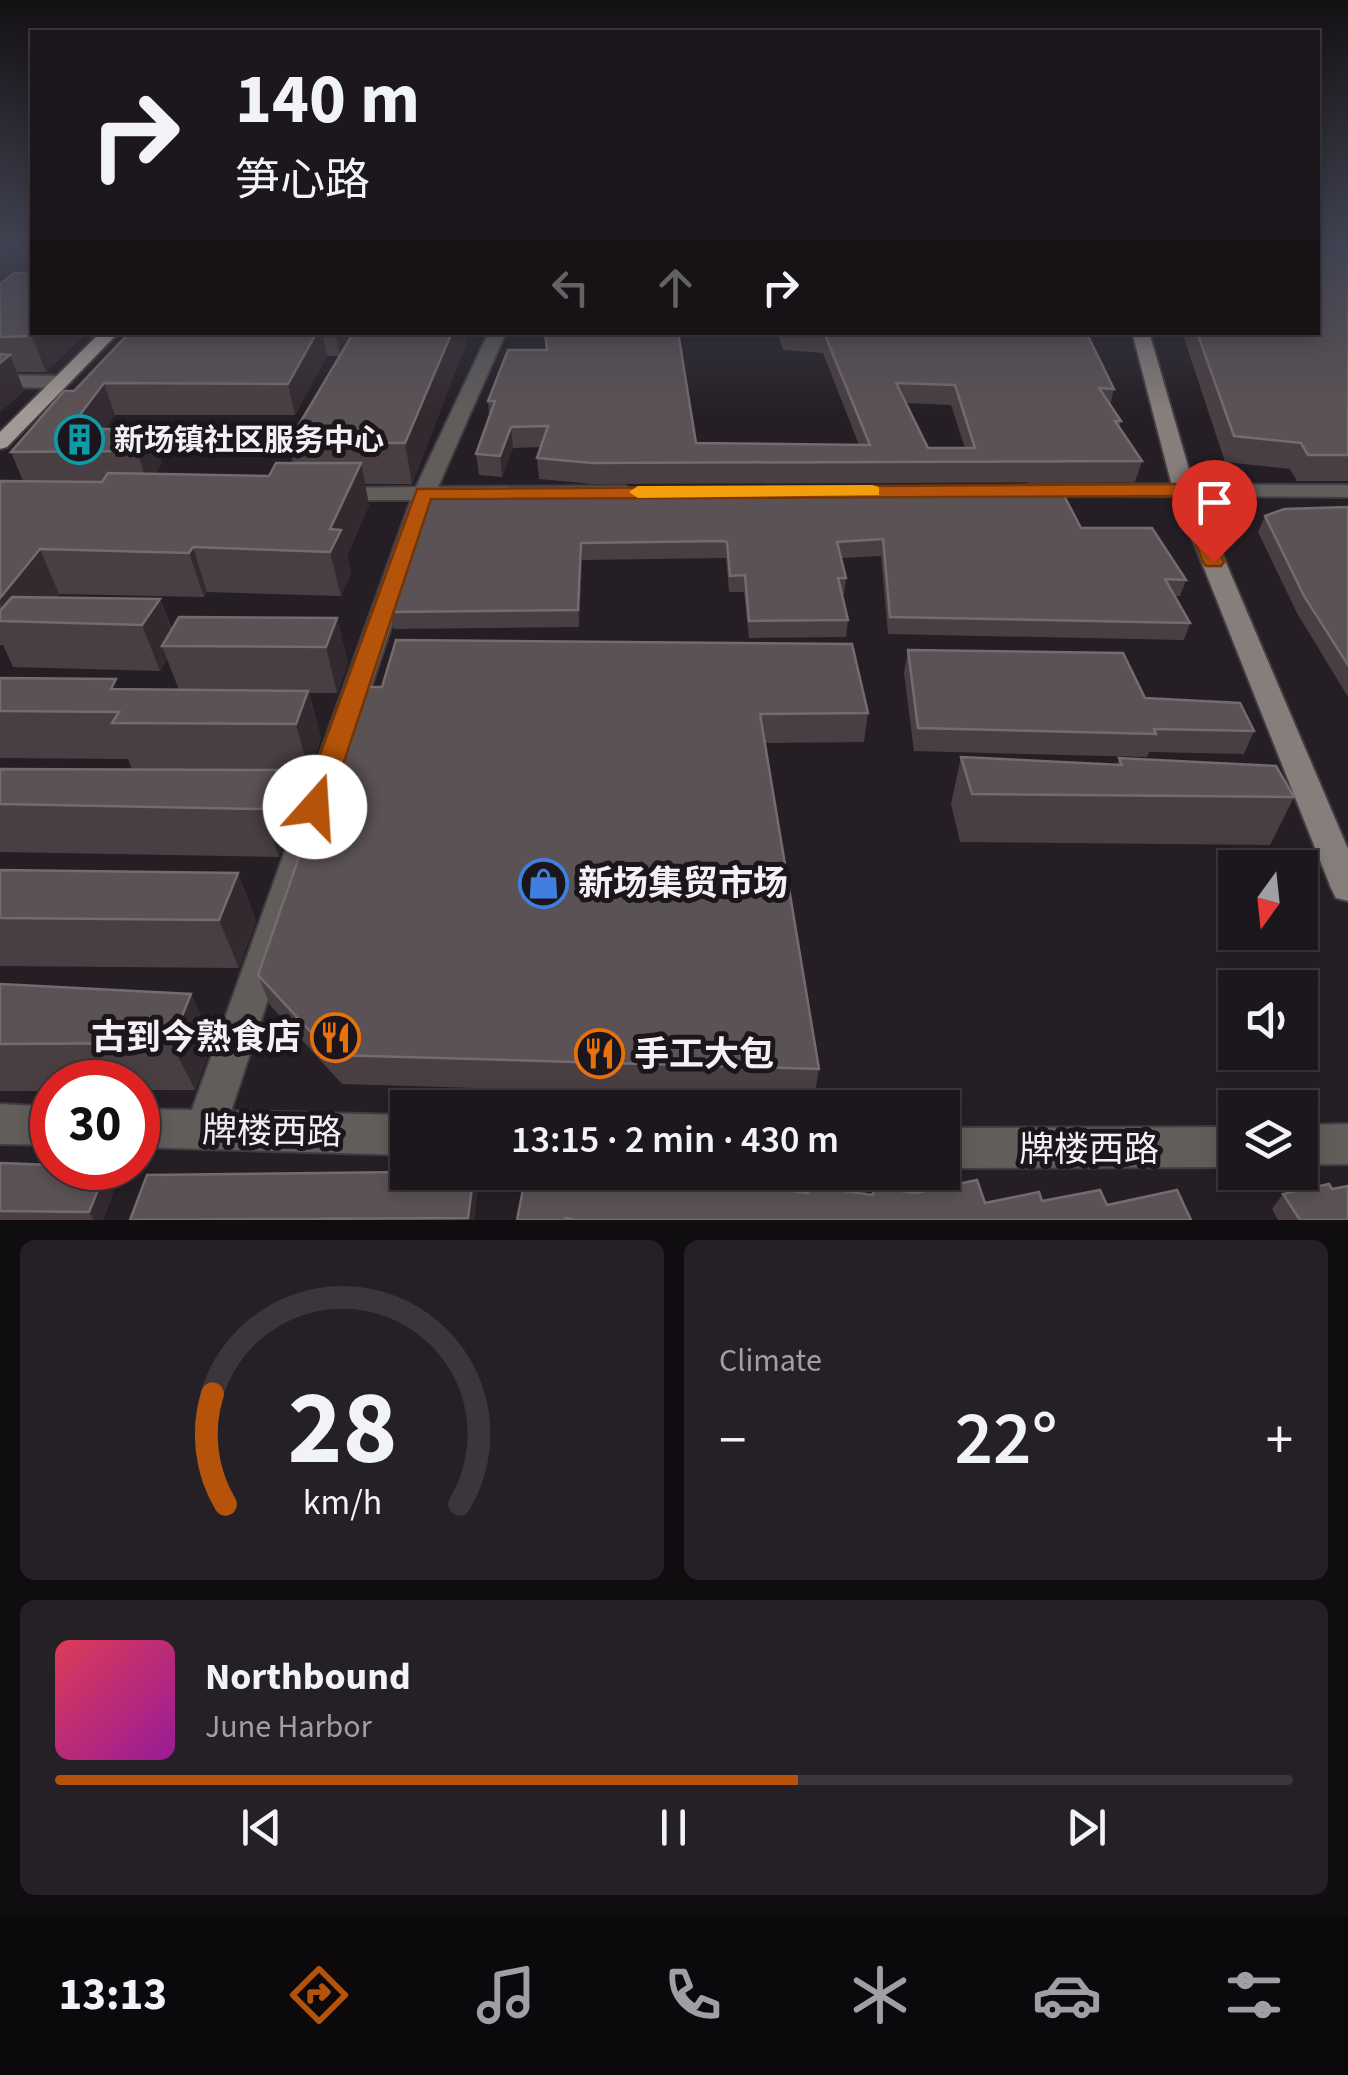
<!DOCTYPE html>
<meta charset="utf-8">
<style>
body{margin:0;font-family:"Source Sans 3","Noto Sans SC",sans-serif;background:#252025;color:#f1f3f6;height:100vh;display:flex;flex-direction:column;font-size:38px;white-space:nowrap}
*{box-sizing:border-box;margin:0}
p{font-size:32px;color:#a09fa3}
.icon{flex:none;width:55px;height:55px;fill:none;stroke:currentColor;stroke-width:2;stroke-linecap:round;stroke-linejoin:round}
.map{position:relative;height:1220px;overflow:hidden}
.sheet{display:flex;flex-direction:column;gap:20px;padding:20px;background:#0f0d0f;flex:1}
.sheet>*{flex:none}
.hud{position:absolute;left:30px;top:30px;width:1290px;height:305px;border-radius:0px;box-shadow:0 5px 15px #0003,0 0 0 2px #3a363b;background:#1c171c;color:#f1f3f6;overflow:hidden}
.needle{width:65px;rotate:195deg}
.buttons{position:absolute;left:1218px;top:850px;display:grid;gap:20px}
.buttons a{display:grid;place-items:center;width:100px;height:100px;border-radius:0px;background:#1c171c;box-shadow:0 5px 15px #0003,0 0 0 2px #3a363b;font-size:50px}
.speed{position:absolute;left:30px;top:1060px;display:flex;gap:20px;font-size:50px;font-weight:700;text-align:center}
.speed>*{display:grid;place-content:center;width:130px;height:130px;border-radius:50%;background:#1c171c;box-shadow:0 5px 15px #0003,0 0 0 2px #3a363b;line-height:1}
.speed .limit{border:15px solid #d22;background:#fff;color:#111}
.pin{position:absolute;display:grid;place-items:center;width:85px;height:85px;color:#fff;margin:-102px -42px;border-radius:50% 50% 50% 0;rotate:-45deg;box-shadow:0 0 10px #0007}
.pin .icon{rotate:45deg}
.me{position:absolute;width:110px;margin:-55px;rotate:19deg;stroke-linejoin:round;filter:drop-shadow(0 0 8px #0008)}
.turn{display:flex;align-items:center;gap:35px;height:210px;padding:0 40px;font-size:45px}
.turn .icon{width:130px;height:130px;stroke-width:2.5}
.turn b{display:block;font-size:70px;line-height:85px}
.lanes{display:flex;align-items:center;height:95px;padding:0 40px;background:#0003;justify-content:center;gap:50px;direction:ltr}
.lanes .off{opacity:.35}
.big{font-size:75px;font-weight:600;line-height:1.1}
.sheet .card{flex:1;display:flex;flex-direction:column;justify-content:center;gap:15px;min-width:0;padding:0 35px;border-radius:15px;background:#252025}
.sheet .dial{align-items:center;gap:0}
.dial svg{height:260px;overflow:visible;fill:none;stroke:#3a363b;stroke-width:7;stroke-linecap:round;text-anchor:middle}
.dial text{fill:#f1f3f6;stroke:none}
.song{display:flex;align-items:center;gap:30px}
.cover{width:120px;height:120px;border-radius:15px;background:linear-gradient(135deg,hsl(350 70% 55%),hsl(300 70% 35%))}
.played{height:10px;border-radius:5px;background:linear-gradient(90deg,#b45309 60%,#3a363b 60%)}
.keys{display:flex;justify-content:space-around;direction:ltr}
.heat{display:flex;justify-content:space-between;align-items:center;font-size:55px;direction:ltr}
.sheet .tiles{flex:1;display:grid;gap:20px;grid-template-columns:1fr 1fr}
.card:last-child{grid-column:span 2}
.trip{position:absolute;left:390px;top:1090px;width:570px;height:100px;border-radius:0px;background:#1c171c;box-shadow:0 5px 15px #0003,0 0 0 2px #3a363b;font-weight:600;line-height:100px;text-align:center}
.tab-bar{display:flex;height:160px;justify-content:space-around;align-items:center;background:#0b090b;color:#a09fa3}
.tab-bar .icon{width:70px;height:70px}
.tab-bar .selected{color:#b45309}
.tab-bar b{font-size:45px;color:#f1f3f6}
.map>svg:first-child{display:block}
</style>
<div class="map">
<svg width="1348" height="1220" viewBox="0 0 1348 1220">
<rect width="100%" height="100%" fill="#251f25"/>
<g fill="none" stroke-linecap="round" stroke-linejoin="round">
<defs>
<path id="street" d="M489,332h17l-68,155 187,-1 11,6 -11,6 -192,2 -202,611 177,4v40l-270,-8v-38l54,1 219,-610h-76l-11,-6 11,-6 81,-1z
M0,375l62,1 9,6 -9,6 -62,-1z
M1030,484l318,1v12l-326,-2 -3,-5z
M0,1104l52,3v38l-52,-1z
M1348,1124v40l-48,1v-40z
M1235,1127v40l-293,1v-40z"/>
<path id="secondary" d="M1132,332h17l46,158 153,359v52l-12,-3 -5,-10 -158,-398z"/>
<path id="primary" d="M101,332h18l-112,115 -7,2v-17z"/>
</defs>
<use href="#street" stroke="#423c42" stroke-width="4"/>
<use href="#secondary" stroke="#423c42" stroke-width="4"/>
<use href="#primary" stroke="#423c42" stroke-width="4"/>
<use href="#street" fill="#615d5b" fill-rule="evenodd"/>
<use href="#secondary" fill="#867e7b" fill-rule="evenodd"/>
<use href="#primary" fill="#a29894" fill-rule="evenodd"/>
</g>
<path fill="#493f42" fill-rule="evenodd" d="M1348,242v239h-51l-7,-12 -65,-7 -43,-130h136z
M0,284l32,48h55l-41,40h-29l7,19 -24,21z
M130,332h335l1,12 -54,140h-47l4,21 -22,51 4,18 -10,22 -134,-4 -3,5 -145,-3 -2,3 103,2 12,31 165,-12 11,46 -11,29h-28l12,45 -12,33h-31l15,47 -14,39 -279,-5v-83h132l-4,-10 -128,-1v-80l120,11 59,1 -12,-31 -7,12 -147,-4 -10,-22h-3v-164h23l-12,-29 63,-61zM327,356h13l-52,87 5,20 -24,13 -114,-2 7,-12 -57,-33 10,-14h180z
M777,332h309l28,57 -4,16 11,16 -2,6 23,34 -7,21 -542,2 -54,-5 -2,-21 4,-11 -28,1 -11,29 -23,-2 -3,-21 13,-38 -1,-15 20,-51 188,93 163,2 -36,-92 -40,-3zM906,403l45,2 14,43h-37z
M430,495l651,33 105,52 -6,16h-6l16,27 -6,17 -296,-6 -7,-78 -40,2 5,20 -2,16h-2l6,26 -2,17 -97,1 -5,-46h-15l-3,-34 -144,2 -3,67 -185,2 -4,-17z
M1348,507v190l-51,-84 -39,-81 7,-16z
M908,650l237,48 109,33 -10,23 -95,-2 -2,5 -233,-6 -10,-78z
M358,687l510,26 -4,29 -99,1 54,326 -5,29 -472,-14 -72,-79 -12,-30z
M961,757l156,8 2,-7 175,39 -24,48 -310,-3 -9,-38z
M0,870l238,3 18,48 -17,47 -239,-2z
M0,984l191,10 22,47 -18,49h-57v-8h-86v9h-52z
M0,1166l117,16 -14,38h-103z
M478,1187l-4,33h-344z
M1283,1194l65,26h-70l-6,-11z"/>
<path fill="#332a2f" d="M37,332h50l-41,40 -14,-36z
M317,332h5l5,24 -32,59 -7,-31z
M335,332h20l-15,24z
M452,332h13l1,12 -54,140 -7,-41z
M10,355l14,36 -24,21v-49z
M104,383l11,32 -26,36 -20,-22z
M511,427l2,21 -11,29 -2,-21z
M151,429l11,33 -14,23 -11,-34z
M361,463l8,42 -22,51 4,18 -10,22 -11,-44v-23z
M581,543l1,17 -3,67 -1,-17z
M193,547l14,45 -3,5 -15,-44z
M40,549l19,45 -21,28h-29l-9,-19v-5z
M160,599l16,45 -14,2 5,13 -7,12 -18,-46z
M337,618l11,46 -11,29 -11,-46z
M308,691l13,47 -12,33 -13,-47z
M278,770l15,48 -14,39 -17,-48z
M238,873l18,48 -17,47 -20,-48z
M191,994l22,47 -18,49 -24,-47z
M107,1168l10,14 -14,38h-9l-5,-8z
M475,1172l3,15 -4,33h-6z"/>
<path fill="#5b5255" stroke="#736b6e" stroke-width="2.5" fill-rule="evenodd" d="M1318,242h30v213h-40l-7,-12 -67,-7 -37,-104h121z
M32,271v61h5l-5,4 -32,1v-53l14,-11h16z
M130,332h187l-29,52 -184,-1 -35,46h82l-14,22 -126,1 53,-61h10z
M354,332h98l-47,111h-117z
M545,332h133l18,111 174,2 -45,-110 -26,-3h287l28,57 -15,-1 22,33h-6l27,40 -550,2 -55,-5 11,-32 -37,1 -11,29 -24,-2 19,-53h-7l20,-51h39zM896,383l59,2 20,63h-47z
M0,354l10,1 -10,8z
M276,463h85l-31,66 11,1 -11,22 -137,-5 -4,6 -149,-4 -40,49v-117l102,1 6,-9 161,3z
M1059,486l22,42h71l34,52 -21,-1 25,44 -300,-6 -7,-78 -46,3 9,36h-8l10,42 -99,1 -4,-46 -15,1 -3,-34 -5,-1 -141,2 -3,67 -188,2 40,-117 161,2 1,-9z
M1348,507v158l-44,-69 -39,-80 19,-7z
M12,597l148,2 -18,26 -142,-4v-10z
M179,617l158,1 -11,29 -164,-1z
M396,640l456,4 16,69 -108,1 59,355 -487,-14 -74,-80 100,-288h24z
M908,650l215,3 22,45 95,5 14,28 -100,-2 2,5 -238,-6z
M0,678l116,1 -5,10 197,2 -12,33 -184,-1 7,-11 -119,-1z
M961,757l161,8 -3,-7 157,8 18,31 -322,-3z
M0,769l278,1 -16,39 -262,-5z
M0,870l238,3 -19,47 -219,-2z
M0,984l191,10 -20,49 -171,1z
M1,1163l51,2v3h55l-18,44 -89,-1v-45z
M408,1172h66l-6,46 -338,2 17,-45z
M525,1179l69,8 1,-8 140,11v-6l73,9v-7l65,9v-8l42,6 62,-13 8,23 54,-11 3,9 58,-11 7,15 70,-15 14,30h-615l-10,-2v2h-49z
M1329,1184l3,5 16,-3v34h-48l-17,-26z"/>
<linearGradient id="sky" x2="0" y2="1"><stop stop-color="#141114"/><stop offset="0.59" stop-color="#404251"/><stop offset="1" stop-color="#404251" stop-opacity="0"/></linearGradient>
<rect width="1348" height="412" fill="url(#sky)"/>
<path fill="#b45309" stroke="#753606" stroke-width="2.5" d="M1184,484l10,6 30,72 -3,4h-15l-3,-4 -26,-66 -746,3 -102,308 -14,11 -14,-11 116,-318z"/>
<path fill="#f59e0b" d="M872,485l7,2v8l-241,3 -9,-6 9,-6z"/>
<defs>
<symbol id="building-ring" viewBox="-11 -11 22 22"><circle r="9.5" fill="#1b161c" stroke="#0f9aa8" stroke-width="1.5"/><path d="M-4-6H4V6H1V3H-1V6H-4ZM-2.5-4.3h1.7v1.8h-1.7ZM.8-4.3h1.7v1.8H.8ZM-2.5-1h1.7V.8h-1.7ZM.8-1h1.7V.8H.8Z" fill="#0f9aa8"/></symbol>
<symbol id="shop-ring" viewBox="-11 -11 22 22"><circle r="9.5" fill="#1b161c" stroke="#3f7fe0" stroke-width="1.5"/><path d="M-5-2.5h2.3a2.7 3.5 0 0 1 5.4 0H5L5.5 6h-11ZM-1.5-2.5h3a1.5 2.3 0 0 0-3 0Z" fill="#3f7fe0"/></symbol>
<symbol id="restaurant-ring" viewBox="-11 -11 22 22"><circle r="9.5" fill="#1b161c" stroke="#e8710a" stroke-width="1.5"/><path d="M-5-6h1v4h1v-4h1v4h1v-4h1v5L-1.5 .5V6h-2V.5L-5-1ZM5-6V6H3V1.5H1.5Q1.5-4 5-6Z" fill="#e8710a"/></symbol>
</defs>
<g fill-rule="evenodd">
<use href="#building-ring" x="52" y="412" width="55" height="55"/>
<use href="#shop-ring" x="516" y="856" width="55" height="55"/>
<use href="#restaurant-ring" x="308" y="1010" width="55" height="55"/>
<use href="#restaurant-ring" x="572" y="1026" width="55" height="55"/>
</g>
<g text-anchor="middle" stroke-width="10" stroke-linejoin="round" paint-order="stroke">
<g font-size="30" font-weight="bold" fill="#f3eff3" stroke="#1b161c" text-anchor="start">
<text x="114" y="450">新场镇社区服务中心</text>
</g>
<g font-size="35" font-weight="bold" fill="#f3eff3" stroke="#1b161c" text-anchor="start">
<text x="578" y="895">新场集贸市场</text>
<text x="301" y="1049" text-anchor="end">古到今熟食店</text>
<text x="634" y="1066">手工大包</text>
</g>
<g font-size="35" fill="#f3eff3" stroke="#1b161c">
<text transform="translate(272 1131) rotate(1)" y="12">牌楼西路</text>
<text x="1089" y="1161">牌楼西路</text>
</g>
</g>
</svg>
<div class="buttons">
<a><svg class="needle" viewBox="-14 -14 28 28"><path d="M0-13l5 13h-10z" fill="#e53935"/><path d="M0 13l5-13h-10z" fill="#a09fa3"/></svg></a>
<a><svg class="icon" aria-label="sound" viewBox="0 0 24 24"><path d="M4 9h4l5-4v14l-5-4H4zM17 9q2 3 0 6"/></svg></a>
<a><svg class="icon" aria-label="layers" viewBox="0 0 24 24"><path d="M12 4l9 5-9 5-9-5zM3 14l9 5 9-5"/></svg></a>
</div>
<div class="speed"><div class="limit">30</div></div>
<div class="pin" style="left:1214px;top:562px;background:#d93025"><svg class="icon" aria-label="arrive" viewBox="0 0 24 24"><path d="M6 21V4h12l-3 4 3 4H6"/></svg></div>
<svg class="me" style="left:315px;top:807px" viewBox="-20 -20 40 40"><circle r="19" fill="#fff"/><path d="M0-13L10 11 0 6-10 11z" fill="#b45309"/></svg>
<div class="trip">13:15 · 2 min · 430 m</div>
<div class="hud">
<div class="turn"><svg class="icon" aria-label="right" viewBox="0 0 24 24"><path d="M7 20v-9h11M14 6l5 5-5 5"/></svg><div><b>140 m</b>笋心路</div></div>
<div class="lanes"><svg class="icon off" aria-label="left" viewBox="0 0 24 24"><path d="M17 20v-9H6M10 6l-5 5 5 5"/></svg><svg class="icon off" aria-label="ahead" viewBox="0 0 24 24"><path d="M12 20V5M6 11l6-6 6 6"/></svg><svg class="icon" aria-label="right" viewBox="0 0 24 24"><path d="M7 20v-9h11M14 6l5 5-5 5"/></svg></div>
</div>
</div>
<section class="sheet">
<div class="tiles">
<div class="card dial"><svg viewBox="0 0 100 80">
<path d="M14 69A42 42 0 1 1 86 69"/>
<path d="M14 69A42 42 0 0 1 10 35" stroke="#b45309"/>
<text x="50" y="56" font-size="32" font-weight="700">28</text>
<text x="50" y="72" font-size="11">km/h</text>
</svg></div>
<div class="card"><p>Climate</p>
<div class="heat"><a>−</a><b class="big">22°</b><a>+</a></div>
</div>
<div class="card">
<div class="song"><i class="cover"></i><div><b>Northbound</b><p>June Harbor</p></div></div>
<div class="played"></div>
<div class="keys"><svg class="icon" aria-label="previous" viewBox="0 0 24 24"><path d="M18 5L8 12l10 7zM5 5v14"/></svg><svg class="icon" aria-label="pause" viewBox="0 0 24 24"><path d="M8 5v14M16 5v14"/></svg><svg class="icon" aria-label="next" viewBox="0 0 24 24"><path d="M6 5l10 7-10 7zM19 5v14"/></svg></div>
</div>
</div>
</section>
<nav class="tab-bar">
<b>13:13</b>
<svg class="icon selected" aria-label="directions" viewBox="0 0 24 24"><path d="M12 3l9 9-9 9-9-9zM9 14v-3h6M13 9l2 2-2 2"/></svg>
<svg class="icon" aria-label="music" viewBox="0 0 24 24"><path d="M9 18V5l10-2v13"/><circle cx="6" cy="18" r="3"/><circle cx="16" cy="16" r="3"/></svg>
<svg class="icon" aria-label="phone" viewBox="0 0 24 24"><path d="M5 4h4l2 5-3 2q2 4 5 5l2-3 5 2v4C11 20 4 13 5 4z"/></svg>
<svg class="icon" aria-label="climate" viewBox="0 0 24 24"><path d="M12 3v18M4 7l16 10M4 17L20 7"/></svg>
<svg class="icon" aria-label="car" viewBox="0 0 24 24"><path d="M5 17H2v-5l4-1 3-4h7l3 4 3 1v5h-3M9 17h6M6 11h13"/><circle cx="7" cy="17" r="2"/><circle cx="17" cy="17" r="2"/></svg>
<svg class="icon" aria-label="filters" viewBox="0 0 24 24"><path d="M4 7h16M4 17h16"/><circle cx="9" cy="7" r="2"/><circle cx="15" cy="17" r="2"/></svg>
</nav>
